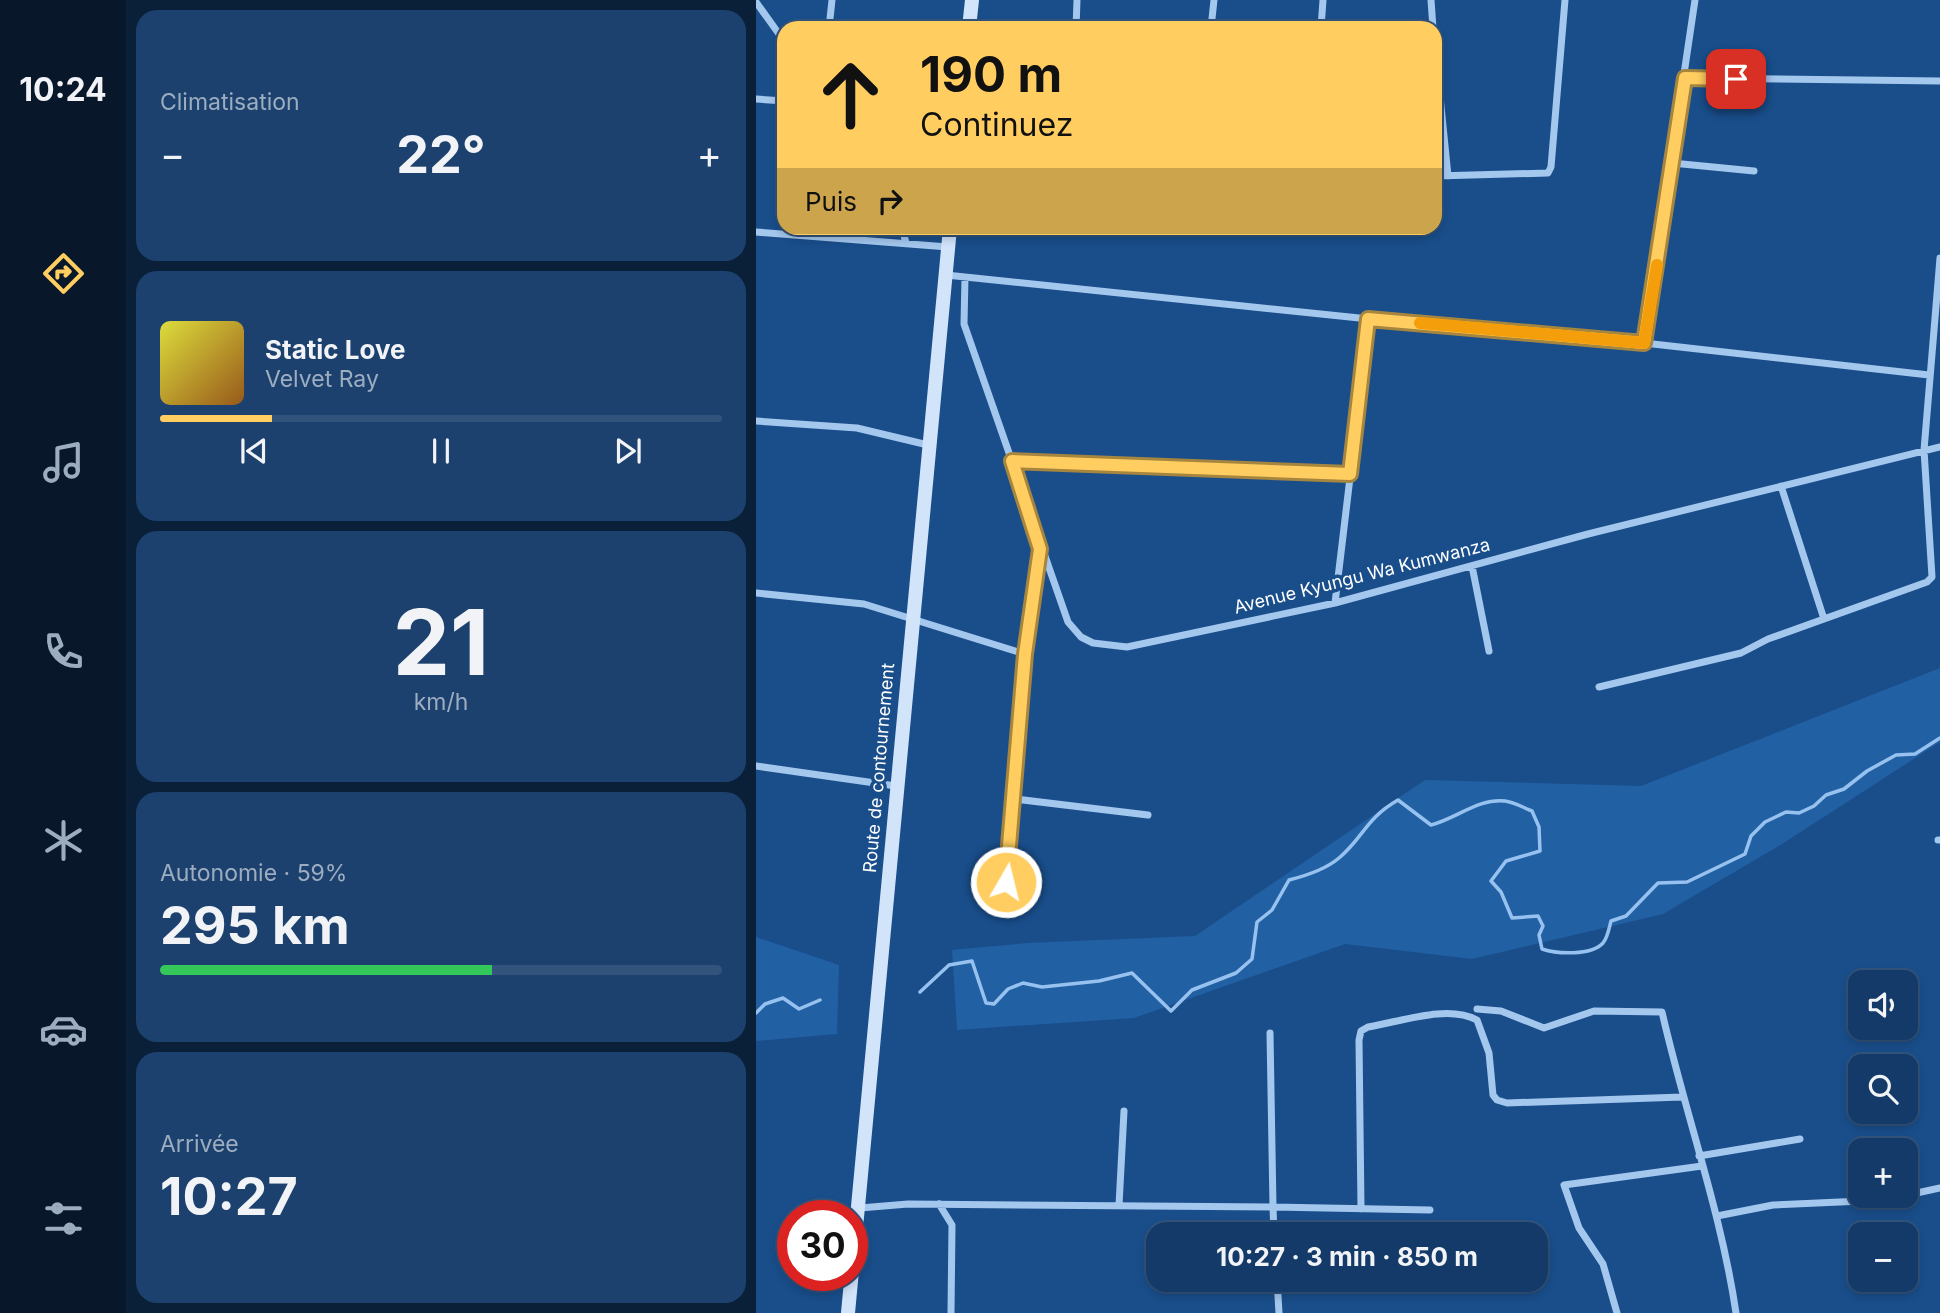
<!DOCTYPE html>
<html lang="fr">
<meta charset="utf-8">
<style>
body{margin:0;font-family:Inter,sans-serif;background:#1c416e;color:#f1f3f6;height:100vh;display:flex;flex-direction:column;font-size:26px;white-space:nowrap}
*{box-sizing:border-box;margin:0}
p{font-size:23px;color:#9dadc0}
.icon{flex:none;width:38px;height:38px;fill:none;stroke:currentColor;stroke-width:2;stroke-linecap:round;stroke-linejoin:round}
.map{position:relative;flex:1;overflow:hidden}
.sheet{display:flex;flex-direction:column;gap:10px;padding:10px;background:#0a2039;width:630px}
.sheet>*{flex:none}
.banner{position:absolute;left:21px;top:21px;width:665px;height:214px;border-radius:21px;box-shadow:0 4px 10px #0003,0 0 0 2px #32547c;background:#ffcd60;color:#111;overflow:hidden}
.fabs{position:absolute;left:1092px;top:970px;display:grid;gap:14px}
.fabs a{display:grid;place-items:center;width:70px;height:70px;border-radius:14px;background:#133a68;box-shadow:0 4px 10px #0003,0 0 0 2px #32547c;font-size:35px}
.speed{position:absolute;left:21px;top:1200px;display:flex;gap:14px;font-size:35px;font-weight:700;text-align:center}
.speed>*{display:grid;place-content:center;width:91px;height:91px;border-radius:50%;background:#133a68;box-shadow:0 4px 10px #0003,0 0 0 2px #32547c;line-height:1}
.speed .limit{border:10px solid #d22;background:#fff;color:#111}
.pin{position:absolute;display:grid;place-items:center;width:60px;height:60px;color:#fff;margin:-30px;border-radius:14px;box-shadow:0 4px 10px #0006}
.me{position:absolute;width:77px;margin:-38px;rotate:8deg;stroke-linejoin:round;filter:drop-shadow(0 0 5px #0008)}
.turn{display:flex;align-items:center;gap:24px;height:147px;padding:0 28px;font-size:32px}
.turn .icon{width:91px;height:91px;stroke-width:2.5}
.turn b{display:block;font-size:49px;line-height:60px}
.then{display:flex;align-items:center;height:66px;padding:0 28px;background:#0003;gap:14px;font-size:26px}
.big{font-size:52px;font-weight:700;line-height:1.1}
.sheet .card{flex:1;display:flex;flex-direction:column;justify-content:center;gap:10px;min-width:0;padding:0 24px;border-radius:21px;background:#1c416e}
.sheet .dial{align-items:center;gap:0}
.dial b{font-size:91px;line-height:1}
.song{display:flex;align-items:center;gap:21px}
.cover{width:84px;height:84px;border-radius:10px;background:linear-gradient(135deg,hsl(60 70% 55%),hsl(30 70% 35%))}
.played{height:7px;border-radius:4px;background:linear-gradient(90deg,#ffcd60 20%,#32547c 20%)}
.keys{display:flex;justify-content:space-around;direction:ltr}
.heat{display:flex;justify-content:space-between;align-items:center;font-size:38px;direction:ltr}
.charge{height:10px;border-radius:5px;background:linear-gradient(90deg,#34c759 59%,#32547c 0)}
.trip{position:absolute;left:390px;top:1222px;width:402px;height:70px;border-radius:21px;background:#133a68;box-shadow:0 4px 10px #0003,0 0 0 2px #32547c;font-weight:700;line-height:70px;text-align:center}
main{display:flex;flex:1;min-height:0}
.tabs{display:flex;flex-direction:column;width:126px;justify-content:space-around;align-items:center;background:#08172a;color:#9dadc0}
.tabs .icon{width:49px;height:49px}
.tabs .current{color:#ffcd60}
.tabs b{font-size:32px;color:#f1f3f6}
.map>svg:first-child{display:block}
</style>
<main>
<nav class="tabs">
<b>10:24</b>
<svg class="icon current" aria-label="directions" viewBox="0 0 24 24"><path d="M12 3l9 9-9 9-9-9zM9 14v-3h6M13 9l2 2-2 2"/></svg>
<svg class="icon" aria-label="music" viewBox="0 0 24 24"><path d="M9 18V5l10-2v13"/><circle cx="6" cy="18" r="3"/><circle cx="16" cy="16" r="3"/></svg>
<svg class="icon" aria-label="phone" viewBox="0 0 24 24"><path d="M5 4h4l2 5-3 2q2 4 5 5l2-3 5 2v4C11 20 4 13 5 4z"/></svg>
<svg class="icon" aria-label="climate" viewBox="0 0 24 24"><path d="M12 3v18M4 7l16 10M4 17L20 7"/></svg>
<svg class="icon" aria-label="car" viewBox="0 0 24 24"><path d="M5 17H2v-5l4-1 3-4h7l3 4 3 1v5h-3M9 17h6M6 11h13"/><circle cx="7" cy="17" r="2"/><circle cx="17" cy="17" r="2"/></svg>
<svg class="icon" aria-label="filters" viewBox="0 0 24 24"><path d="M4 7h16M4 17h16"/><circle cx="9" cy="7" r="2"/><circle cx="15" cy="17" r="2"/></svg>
</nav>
<section class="sheet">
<div class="card"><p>Climatisation</p>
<div class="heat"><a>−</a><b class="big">22°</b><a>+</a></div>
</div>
<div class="card">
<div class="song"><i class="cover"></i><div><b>Static Love</b><p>Velvet Ray</p></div></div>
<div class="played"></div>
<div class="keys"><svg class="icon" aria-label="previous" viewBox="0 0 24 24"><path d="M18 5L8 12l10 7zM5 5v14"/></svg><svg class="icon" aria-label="pause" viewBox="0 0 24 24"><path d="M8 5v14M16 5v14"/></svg><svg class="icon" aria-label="next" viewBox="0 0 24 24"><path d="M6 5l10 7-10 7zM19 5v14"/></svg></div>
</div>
<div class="card dial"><b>21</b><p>km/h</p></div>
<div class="card"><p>Autonomie · 59%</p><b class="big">295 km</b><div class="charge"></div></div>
<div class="card"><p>Arrivée</p><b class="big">10:27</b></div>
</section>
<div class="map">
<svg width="1184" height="1313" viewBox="0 0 1184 1313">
<rect width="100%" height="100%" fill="#194e8b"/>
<path fill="#2260a4" d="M1184,668v74l-158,102 -119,70 -191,45 -127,-15 -211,74 -177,12 -5,-80 76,-7 167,-7 230,-156 216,6z
M0,937l83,28 -2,69 -81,7z"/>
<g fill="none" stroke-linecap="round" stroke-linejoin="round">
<path stroke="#97c2f0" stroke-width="3.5" d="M164,992l29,-27 23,-4 14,42 8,1 14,-15 15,-6 19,4 57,-6 33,-8 39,38 21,-21 44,-17 16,-14 5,-37 15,-12 17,-30c16,-4 37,-11 50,-22 25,-21 26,-39 59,-58l33,25c25,-6 47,-27 74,-24 9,1 19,7 27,10l7,16 1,24 -34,10 -15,20 10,11 11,26 26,-2 5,10 -4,9 3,14c15,5 49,7 61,-6 5,-6 6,-15 8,-22l15,-5 32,-33 29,-1 58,-28 6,-18 14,-14 21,-10 13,1 15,-7 12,-11 18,-6 23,-18 29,-16 19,-1 25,-16
M0,1013l9,-9 18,-6 16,11 21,-9"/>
<path stroke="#a4c7ee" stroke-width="7" d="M675,0l2,28
M0,2l28,39
M73,28l3,-28
M320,28l1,-28
M455,28l3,-28
M565,28l2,-28
M679,46l13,130
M929,78l255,3
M0,99l28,2
M916,163l82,8
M679,176l113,-3 3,-6 14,-167
M146,228l4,15
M0,232l192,15
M190,275l423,44
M209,277l-1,47 104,298 13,15 12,6 34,4 208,-44 253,-69 352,-87
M888,343l285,32
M0,421l101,7 71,17
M256,461l338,13
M1025,486l43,133
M716,566l17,85
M0,593l108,11 161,50
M579,603l34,-284 275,24 51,-343
M843,687l142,-34 27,-14 159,-57 5,-5 -8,-127 16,-192
M0,766l140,20
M259,799l133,16
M1182,840h2
M250,882l19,-228 15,-105
M721,1009l24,2 43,17 50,-17 68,1c23,101 59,199 74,301
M514,1033l3,174 157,3
M943,1156l101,-17
M183,1204l13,21 -1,88
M363,1205l5,-94
M104,1208l48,-4 365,3 1,27
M605,1209l-2,-169 2,-9 7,-4c32,-5 79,-23 109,-7l12,33 4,42 4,5 10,3 175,-6
M961,1216l56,-11 112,-5 55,-12
M521,1279l2,34
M861,1313l-14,-49 -24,-36 -15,-43 138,-19"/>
<path stroke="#d1e4fa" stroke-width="14" d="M213,28l3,-28
M92,1313l102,-1085"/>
</g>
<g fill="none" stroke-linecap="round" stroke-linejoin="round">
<defs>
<path id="route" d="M250,882l19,-228 15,-105 -28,-88 338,13 18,-155 276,24 41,-265 51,1"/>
</defs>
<use href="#route" stroke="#a6853e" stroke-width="18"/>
<use href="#route" stroke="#ffcd60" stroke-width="12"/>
<path stroke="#f59e0b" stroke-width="12" d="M664,323l224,20 13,-78"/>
</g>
<g text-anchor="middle" stroke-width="7" stroke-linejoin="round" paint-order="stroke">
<g font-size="18" fill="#fff" stroke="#194e8b">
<text transform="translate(606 576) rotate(-14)" y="6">Avenue Kyungu Wa Kumwanza</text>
<text transform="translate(123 768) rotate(-85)" y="6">Route de contournement</text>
</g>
</g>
</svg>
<div class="fabs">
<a><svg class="icon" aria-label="sound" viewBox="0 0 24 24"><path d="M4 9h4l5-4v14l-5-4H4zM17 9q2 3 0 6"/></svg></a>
<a><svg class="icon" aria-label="search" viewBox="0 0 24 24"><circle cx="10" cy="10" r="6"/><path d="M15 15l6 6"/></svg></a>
<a>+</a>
<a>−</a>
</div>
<div class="speed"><div class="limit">30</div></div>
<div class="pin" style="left:980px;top:79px;background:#d93025"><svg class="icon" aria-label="arrive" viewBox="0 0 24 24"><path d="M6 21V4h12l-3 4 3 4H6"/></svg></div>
<svg class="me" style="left:250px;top:882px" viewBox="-20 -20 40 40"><circle r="17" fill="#ffcd60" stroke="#fff" stroke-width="3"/><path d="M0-11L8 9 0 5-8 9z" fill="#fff"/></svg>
<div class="trip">10:27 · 3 min · 850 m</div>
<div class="banner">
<div class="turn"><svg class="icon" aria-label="ahead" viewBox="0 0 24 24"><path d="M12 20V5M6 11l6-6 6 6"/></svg><div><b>190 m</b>Continuez</div></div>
<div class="then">Puis<svg class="icon" aria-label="right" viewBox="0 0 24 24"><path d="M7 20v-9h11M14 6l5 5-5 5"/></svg></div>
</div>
</div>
</main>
